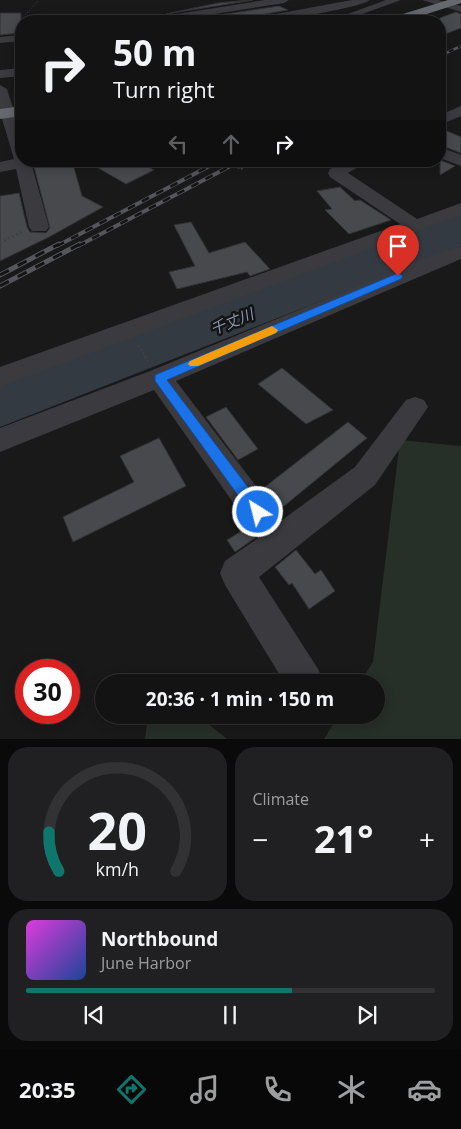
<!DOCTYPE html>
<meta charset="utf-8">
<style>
body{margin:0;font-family:"Open Sans","Noto Sans JP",sans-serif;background:#202022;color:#f1f3f6;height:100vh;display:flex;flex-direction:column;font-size:19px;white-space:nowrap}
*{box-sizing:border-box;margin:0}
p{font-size:16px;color:#9d9ea0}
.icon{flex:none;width:28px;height:28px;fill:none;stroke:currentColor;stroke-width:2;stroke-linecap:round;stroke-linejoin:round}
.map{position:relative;height:739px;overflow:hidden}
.details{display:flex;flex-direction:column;gap:8px;padding:8px;background:#0a0a0b;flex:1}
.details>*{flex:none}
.hud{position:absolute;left:15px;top:15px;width:431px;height:152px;border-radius:20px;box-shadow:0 2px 12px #0003,0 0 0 1px #323234;background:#131314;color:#f1f3f6;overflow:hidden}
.speed{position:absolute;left:15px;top:659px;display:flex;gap:10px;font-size:25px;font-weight:700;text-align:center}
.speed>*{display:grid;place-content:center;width:65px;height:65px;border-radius:50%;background:#131314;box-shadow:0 2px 12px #0003,0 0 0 1px #323234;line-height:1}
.speed .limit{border:8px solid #d22;background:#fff;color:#111}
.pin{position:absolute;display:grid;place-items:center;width:42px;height:42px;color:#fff;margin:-51px -21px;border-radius:50% 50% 50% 0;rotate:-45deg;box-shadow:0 0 5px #0007}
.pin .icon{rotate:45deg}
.me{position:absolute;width:55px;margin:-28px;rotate:324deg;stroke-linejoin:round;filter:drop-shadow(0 0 4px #0008)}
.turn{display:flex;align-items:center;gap:18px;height:105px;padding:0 15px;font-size:22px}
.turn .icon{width:65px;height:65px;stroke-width:2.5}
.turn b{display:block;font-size:35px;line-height:42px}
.lanes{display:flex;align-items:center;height:48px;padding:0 15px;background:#0003;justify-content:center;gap:25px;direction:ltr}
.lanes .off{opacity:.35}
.big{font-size:38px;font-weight:700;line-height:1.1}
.details .tile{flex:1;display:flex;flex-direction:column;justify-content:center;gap:8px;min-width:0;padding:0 18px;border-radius:20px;background:#202022}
.details .dial{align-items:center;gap:0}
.dial svg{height:130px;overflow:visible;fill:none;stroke:#323234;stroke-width:7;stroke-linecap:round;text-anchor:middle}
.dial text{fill:#f1f3f6;stroke:none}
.song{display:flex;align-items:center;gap:15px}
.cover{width:60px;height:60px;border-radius:8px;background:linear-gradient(135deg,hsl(300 70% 55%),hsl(220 70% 35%))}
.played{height:5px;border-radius:2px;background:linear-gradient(90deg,#0f766e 65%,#323234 65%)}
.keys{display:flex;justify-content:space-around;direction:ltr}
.heat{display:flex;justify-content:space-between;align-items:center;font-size:28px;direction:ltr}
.details .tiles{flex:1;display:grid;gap:8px;grid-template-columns:1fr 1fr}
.tile:last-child{grid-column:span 2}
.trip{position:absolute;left:95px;top:674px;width:290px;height:50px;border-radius:25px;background:#131314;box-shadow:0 2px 12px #0003,0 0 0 1px #323234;font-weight:700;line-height:50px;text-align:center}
.menu{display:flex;height:80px;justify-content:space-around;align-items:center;background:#080808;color:#9d9ea0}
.menu .icon{width:35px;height:35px}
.menu .current{color:#0f766e}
.menu b{font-size:22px;color:#f1f3f6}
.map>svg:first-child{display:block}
</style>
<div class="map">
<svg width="461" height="739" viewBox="0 0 461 739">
<rect width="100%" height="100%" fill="#19191a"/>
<path fill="#272f29" d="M400,440l61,6v293h-137l15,-24h37v-33h-16l13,-20z
M148,715h49l30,24h-82z"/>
<path fill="#333a42" d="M461,214v32l-461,181v-43z"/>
<path fill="#48494d" stroke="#333336" d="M250,0h3l-87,14 52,-11z
M279,6l9,4 -28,5 -6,3v3h-74z
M456,12l5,2v14l-21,8v-18z
M0,13h21v20l-21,2z
M440,128l21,9v16l-21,-8z
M440,160l15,6 -15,9z
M49,161h23l10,35 21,11 -54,30 -49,24v-65l19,-3 8,34 3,5 16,1 4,-5 -16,-61 6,-4z
M86,161h50l18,9 -28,14z
M340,187l15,14 5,-1 31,20 -42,14 -24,-24 7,-1 -15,-18z
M191,222l18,31 36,-11 25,27 -20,7 -3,-4 -70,17 -8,-17 26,-6 -21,-41z
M282,368l51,42 -27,14 -48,-40z
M226,407l32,42 -20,11 -32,-43z
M348,422l19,16 -89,73 -17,-21z
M159,438l27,48 -113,56 -10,-25 71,-35 -14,-26z
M248,527l7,11 -20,14 -8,-12z
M296,550l19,24 6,-4 14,21 -26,18 -17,-26 -3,2 -14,-18z"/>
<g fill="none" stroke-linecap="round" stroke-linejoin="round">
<path stroke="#404146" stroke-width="1" stroke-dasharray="1 2" stroke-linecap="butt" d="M17,24l22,-24"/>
<path stroke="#404146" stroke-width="2.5" stroke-dasharray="2 2.5" stroke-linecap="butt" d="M241,169l12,-7
M0,243l22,-11
M138,345l10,16"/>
<path fill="#3a3a3f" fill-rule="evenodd" d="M265,0h24l-5,3 -114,18h-23l5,-3z
M352,0h18c-10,8 -103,24 -115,20l5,-3z
M386,0h15l-47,17h-8l-1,-2z
M422,0h16l23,6v6z
M21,35v6l-21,2v-6z
M21,68v8l-21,2v-8z
M0,85l7,4 14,44v28h18l-7,5 17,61 -3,4h-14l-3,-4 -13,-58 -16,3v-10l14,-3 -14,-47z
M461,106v10l-21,9v-10z
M440,147l21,8v11l-21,-8z
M347,161h21l-20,12 69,46 44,-16v12l-461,172v-20l400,-143 -70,-47 -2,-4 2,-4z
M461,246v13l-285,122 106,139 73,-53 51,-67 9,-3 9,3 4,7 -53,78 -116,92 59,92 6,13h-40l-59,-97 -5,-12 5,-12 33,-23 -104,-148 -154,62v-24l150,-57 278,-114z"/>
<path fill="#66686f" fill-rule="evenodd" d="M448,0h13v3l-56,18h-17l2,-3z
M21,106v10l-21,3v-10z"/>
<defs>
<path id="rail-far2" d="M440,56l21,-10"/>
<path id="rail-far1" d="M57,246l162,-85
M78,246l162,-85"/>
<path id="rail" d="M0,275l59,-31
M0,286l80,-42"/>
</defs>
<use href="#rail-far2" stroke="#55565c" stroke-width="2.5"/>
<use href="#rail-far1" stroke="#55565c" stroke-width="4"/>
<use href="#rail" stroke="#55565c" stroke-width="5"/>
<use href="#rail-far2" stroke="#141415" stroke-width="2" stroke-dasharray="5" stroke-linecap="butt"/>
<use href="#rail-far1" stroke="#141415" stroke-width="2.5" stroke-dasharray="8" stroke-linecap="butt"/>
<use href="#rail" stroke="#141415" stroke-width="3" stroke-dasharray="10" stroke-linecap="butt"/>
<path stroke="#404146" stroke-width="2.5" stroke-dasharray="2 2.5" stroke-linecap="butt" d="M226,161l15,8"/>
</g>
<path fill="#1a73e8" stroke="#114b97" d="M398,273l5,3 -2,3 -234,101 96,127 2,5 -2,4 -5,2 -5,-2 -98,-135v-6z"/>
<path fill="#f59e0b" d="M272,326l6,4 -2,3 -78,33h-8l-2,-2 2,-3z"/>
<g text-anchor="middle" stroke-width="5" stroke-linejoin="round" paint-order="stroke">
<g font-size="15" font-style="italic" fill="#8798b0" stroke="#141415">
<text transform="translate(232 322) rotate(-22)" y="5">千丈川</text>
</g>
</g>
</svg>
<div class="speed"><div class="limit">30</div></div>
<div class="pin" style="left:398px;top:276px;background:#d93025"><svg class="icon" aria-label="arrive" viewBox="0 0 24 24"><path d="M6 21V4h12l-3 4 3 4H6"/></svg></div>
<svg class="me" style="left:258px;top:512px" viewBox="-20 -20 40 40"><circle r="17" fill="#1a73e8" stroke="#fff" stroke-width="3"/><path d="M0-11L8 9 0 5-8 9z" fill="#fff"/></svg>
<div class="trip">20:36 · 1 min · 150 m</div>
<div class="hud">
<div class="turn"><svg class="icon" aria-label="right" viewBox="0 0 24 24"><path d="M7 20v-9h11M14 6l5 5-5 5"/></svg><div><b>50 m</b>Turn right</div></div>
<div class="lanes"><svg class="icon off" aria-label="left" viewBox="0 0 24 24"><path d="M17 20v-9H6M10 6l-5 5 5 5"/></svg><svg class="icon off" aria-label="ahead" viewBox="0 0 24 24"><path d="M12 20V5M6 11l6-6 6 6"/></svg><svg class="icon" aria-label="right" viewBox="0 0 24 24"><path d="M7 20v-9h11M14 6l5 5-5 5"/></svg></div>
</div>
</div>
<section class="details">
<div class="tiles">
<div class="tile dial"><svg viewBox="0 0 100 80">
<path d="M14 69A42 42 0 1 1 86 69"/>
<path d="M14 69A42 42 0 0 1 8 45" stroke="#0f766e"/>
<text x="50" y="56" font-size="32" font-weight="700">20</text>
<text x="50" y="72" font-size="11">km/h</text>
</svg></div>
<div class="tile"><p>Climate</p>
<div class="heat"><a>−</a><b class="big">21°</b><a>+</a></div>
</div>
<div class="tile">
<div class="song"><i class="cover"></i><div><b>Northbound</b><p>June Harbor</p></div></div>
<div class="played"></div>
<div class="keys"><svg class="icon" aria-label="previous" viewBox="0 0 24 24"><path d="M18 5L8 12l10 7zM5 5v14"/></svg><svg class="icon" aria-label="pause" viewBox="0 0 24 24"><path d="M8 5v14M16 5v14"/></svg><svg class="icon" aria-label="next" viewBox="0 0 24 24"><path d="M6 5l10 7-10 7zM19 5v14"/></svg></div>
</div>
</div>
</section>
<nav class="menu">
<b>20:35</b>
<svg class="icon current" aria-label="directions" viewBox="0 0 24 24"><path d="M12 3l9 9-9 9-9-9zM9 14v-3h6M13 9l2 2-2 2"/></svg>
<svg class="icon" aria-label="music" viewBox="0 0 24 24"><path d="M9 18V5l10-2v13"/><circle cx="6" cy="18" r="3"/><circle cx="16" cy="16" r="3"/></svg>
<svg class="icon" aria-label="phone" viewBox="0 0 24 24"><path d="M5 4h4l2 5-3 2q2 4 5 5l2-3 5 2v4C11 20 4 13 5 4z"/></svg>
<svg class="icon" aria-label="climate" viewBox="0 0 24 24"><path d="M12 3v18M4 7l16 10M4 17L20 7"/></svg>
<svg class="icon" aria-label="car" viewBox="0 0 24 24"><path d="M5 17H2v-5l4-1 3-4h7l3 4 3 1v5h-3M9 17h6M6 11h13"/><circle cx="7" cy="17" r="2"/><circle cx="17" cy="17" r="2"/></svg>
</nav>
